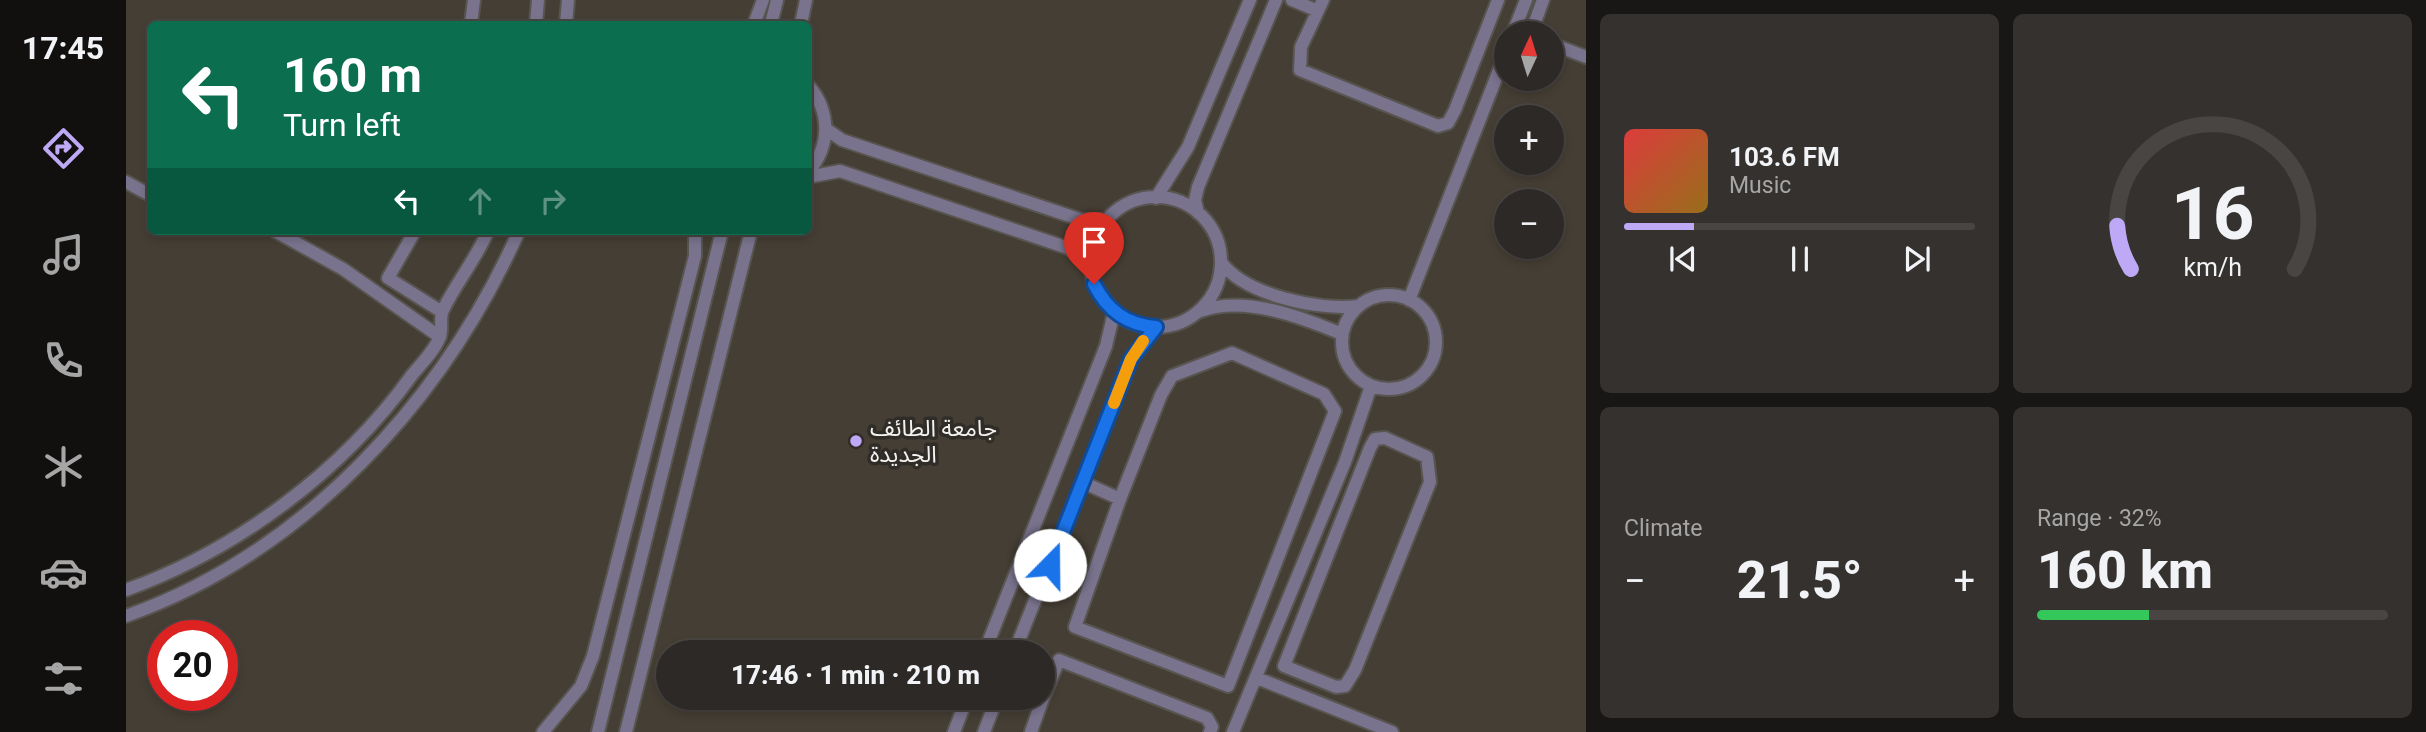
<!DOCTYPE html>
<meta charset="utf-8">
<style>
body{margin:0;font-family:Roboto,"Noto Sans Arabic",sans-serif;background:#34312e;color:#f1f3f6;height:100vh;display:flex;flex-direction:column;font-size:26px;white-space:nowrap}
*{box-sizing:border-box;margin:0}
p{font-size:23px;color:#a6a6a7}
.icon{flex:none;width:38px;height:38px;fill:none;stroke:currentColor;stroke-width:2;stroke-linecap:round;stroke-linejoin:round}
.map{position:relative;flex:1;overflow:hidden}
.sheet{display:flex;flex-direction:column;gap:14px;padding:14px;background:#181715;width:840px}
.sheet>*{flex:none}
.guide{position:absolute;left:21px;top:21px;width:665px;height:214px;border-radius:10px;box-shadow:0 4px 10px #0003,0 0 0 2px #484543;background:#0b6e4f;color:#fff;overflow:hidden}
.needle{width:46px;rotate:4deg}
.controls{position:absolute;left:1368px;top:21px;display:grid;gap:14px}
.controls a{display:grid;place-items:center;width:70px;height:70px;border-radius:50%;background:#2c2926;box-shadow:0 4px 10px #0003,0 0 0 2px #484543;font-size:35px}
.speed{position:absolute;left:21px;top:620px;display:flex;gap:14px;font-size:35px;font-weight:700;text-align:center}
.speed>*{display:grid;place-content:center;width:91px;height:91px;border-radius:50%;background:#2c2926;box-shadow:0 4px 10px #0003,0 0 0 2px #484543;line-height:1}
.speed .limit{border:10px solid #d22;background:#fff;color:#111}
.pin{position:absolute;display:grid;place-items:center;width:60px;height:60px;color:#fff;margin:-72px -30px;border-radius:50% 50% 50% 0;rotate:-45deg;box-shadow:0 0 7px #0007}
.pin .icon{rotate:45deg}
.me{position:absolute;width:77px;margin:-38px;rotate:22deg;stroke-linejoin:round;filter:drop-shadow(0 0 5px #0008)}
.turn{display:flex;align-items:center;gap:24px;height:147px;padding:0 21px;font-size:32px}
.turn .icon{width:91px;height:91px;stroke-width:2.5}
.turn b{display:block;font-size:49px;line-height:60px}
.lanes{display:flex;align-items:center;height:66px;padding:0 21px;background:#0003;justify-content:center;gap:35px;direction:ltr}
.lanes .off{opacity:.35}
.big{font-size:52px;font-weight:800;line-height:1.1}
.sheet .widget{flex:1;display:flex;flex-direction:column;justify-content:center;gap:10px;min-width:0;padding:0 24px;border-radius:10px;background:#34312e}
.sheet .dial{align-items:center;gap:0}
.dial svg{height:182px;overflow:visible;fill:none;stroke:#484543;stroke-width:7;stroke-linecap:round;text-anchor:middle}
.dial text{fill:#f1f3f6;stroke:none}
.song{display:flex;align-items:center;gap:21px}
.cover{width:84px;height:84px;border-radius:10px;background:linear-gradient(135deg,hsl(0 70% 55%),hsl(40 70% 35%))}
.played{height:7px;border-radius:4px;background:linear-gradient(90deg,#bda9f5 20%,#484543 20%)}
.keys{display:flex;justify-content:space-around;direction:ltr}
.heat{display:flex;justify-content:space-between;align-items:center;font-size:38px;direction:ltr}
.charge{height:10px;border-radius:5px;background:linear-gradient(90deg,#34c759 32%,#484543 0)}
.sheet .tiles{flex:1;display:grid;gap:14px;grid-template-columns:repeat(2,1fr)}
.trip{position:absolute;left:530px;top:640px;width:399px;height:70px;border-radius:35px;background:#2c2926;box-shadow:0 4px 10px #0003,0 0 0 2px #484543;font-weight:800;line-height:70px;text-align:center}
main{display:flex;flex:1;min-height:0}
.tabs{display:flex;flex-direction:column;width:126px;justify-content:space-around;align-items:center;background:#12100f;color:#a6a6a7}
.tabs .icon{width:49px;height:49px}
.tabs .selected{color:#bda9f5}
.tabs b{font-size:32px;color:#f1f3f6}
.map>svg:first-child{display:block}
</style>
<main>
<nav class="tabs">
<b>17:45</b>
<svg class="icon selected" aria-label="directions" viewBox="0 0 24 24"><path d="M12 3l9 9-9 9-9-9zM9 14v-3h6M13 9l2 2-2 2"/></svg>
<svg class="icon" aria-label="music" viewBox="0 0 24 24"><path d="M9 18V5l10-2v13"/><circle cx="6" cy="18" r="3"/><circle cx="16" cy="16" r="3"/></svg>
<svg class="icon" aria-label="phone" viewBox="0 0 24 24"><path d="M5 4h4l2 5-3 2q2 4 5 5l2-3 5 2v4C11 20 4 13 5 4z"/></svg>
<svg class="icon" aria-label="climate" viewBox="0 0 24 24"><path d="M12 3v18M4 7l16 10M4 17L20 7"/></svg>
<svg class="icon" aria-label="car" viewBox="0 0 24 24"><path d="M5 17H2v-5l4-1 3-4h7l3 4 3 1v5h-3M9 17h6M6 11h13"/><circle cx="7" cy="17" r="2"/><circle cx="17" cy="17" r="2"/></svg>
<svg class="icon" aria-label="filters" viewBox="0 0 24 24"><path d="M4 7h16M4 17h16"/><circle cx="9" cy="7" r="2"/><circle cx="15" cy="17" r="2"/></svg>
</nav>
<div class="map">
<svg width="1460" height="732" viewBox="0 0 1460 732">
<rect width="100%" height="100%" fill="#3a3733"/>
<path fill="#453e34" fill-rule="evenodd" d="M0,0h1460v732h-1460zM24,24h658v207h-658zM1381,33h45v46h-45zM1381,117h45v46h-45zM1381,201h45v46h-45zM37,635h59v60h-59zM542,653h375v45h-375z"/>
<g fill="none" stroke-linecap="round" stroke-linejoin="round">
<defs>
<path id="minor" d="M1166,0l26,11
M1197,0l-22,47 -1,23 138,56 10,-3 7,-13 43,-110
M345,24l3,-24
M410,24l2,-24
M440,24l2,-24
M628,24l9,-24
M645,24l6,-24
M675,24l5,-24
M1387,33l13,-33
M1405,33l12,-33
M1426,44l34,13
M682,85c23,26 23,61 0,87
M700,129l16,11 240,80h24
M682,177l32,-6 228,77 22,14
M0,182l24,13
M965 262a65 65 0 1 1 130 0a65 65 0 1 1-130 0Z
M1030,198l32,-51 62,-147
M1072,213l-3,-13 3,-13 78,-187
M149,231l68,38 97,68
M289,231l-27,47 54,34
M1095,262c24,33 98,49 137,44
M1216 342a47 47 0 1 1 94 0a47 47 0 1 1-94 0Z
M1283,300l98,-250
M1075,311c43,-16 100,6 141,23
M1259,438l42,19 3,25 -75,188 -10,16 -9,1 -52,-21 86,-218 5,-9z
M956,482l38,17 41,-104 11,-19 60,-23 92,41 11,17 -107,275 -153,-59 45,-128
M0,590c111,-40 217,-119 286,-215 9,-11 24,-26 28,-39 3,-8 -1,-18 3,-26 13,-27 33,-51 45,-79
M0,616c178,-63 317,-215 393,-385
M858,653l122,-307 8,-34
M888,653l117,-294 24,-32
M1131,678l135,54
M917,698l16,-38 148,58 5,9 -2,5
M417,732l38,-46 12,-30 102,-400v-25
M472,732l124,-501
M500,732l125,-501
M828,732l13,-34
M858,732l13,-34
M905,732l12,-34
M1107,732l112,-270 26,-76"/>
</defs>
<use href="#minor" stroke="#585551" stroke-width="16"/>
<use href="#minor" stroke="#79738d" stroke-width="12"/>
</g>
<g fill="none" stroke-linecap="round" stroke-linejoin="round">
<defs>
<path id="route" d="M924,565l81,-206 25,-32c-30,-2 -49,-17 -62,-43"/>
</defs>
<use href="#route" stroke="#114b97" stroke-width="18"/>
<use href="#route" stroke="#1a73e8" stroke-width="12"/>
<path stroke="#f59e0b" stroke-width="12" d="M988,403l17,-44 12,-18"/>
</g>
<circle fill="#bda9f5" stroke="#302d29" stroke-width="2.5" cx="730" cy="441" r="7"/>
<g text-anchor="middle" stroke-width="7" stroke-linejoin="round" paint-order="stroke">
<g font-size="23" fill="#f5f3f1" stroke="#302d29" text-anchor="start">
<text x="744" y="436">جامعة الطائف<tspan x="744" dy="26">الجديدة</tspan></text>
</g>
</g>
</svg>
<div class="controls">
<a><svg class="needle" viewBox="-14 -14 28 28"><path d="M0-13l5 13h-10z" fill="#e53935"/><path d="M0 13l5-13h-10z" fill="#a6a6a7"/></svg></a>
<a>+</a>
<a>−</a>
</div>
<div class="speed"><div class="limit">20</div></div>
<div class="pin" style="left:968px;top:284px;background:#d93025"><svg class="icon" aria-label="arrive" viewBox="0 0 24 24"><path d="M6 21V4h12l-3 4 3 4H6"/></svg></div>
<svg class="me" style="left:924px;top:565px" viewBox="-20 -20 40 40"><circle r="19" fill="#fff"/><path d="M0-13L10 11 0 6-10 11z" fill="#1a73e8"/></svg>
<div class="trip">17:46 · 1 min · 210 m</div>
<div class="guide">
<div class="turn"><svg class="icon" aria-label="left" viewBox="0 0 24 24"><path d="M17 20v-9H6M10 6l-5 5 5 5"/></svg><div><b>160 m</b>Turn left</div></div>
<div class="lanes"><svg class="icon" aria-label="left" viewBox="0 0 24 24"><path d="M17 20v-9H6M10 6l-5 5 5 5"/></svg><svg class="icon off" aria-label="ahead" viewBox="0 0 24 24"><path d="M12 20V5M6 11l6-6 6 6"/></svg><svg class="icon off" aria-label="right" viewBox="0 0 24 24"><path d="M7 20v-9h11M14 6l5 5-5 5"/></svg></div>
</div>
</div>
<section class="sheet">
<div class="tiles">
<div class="widget">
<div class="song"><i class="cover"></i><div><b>103.6 FM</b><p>Music</p></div></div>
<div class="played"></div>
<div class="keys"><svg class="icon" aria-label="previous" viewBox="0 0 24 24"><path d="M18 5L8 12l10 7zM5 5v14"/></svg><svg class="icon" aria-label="pause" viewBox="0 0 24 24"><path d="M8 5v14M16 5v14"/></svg><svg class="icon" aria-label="next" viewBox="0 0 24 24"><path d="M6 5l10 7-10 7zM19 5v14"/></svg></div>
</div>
<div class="widget dial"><svg viewBox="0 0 100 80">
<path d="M14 69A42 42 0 1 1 86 69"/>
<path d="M14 69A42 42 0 0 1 8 50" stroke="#bda9f5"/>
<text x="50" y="56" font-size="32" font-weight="700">16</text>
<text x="50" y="72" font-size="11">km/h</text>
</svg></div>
<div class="widget"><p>Climate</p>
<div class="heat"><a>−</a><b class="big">21.5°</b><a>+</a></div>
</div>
<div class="widget"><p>Range · 32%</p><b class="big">160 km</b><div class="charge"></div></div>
</div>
</section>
</main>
